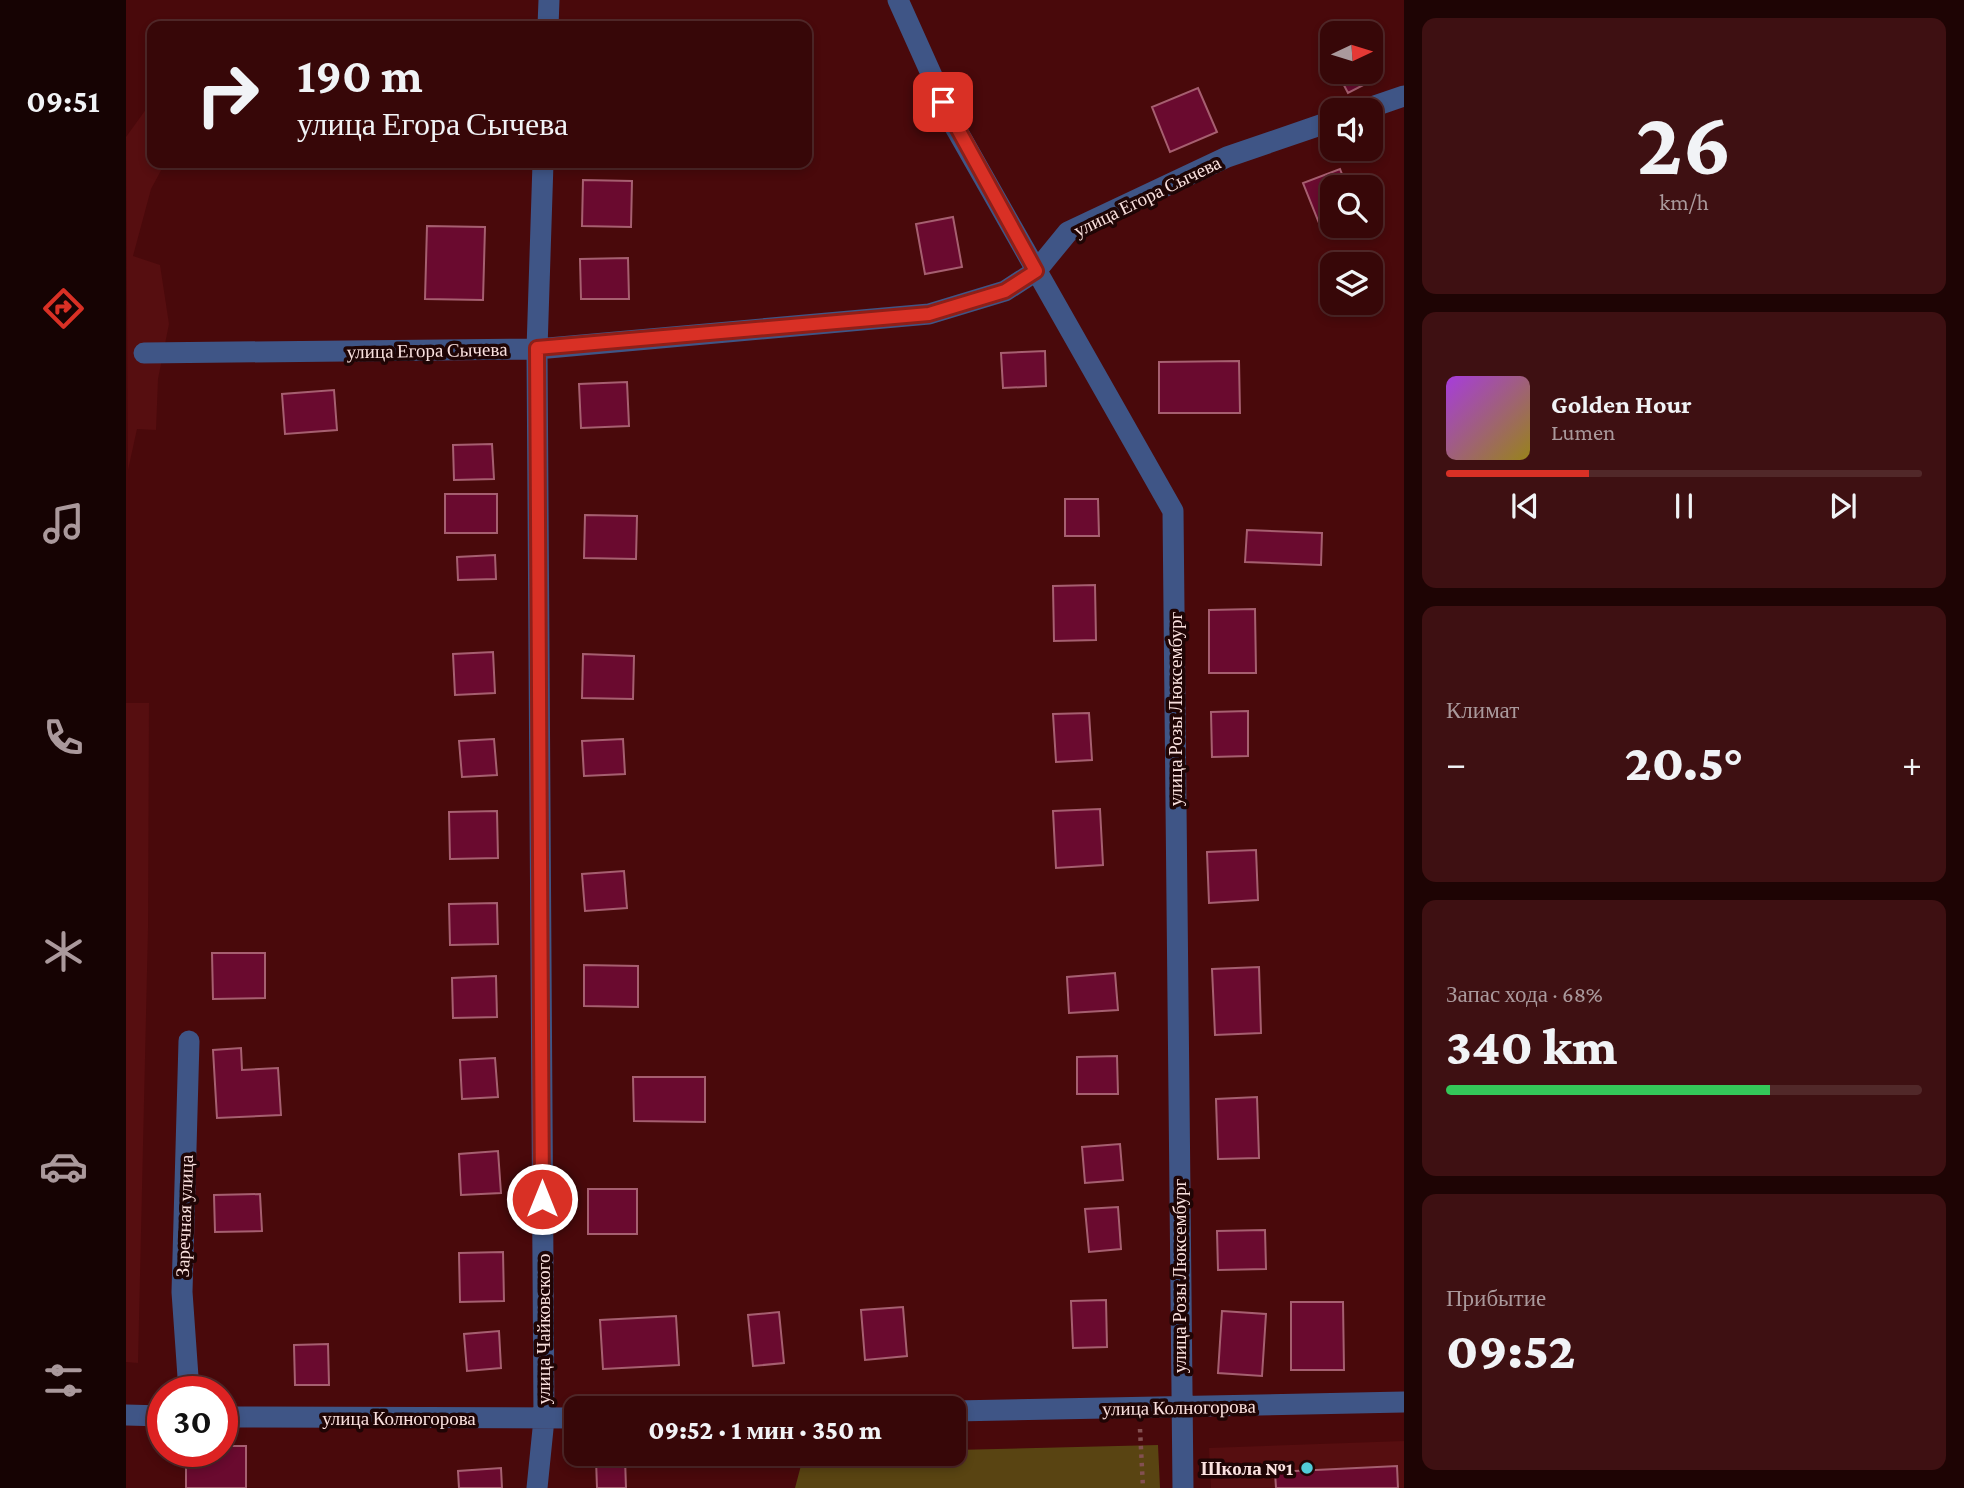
<!DOCTYPE html>
<html lang="ru">
<meta charset="utf-8">
<style>
body{margin:0;font-family:"Crimson Pro",serif;background:#3e1012;color:#f1f3f6;height:100vh;display:flex;flex-direction:column;font-size:26px;white-space:nowrap}
*{box-sizing:border-box;margin:0}
p{font-size:23px;color:#aa999c}
.icon{flex:none;width:38px;height:38px;fill:none;stroke:currentColor;stroke-width:2;stroke-linecap:round;stroke-linejoin:round}
.map{position:relative;flex:1;overflow:hidden}
.side{display:flex;flex-direction:column;gap:18px;padding:18px;background:#1e0404;width:560px}
.side>*{flex:none}
.top-card{position:absolute;left:21px;top:21px;width:665px;height:147px;border-radius:14px;box-shadow:0 4px 10px #0003,0 0 0 2px #512829;background:#370708;color:#f1f3f6;overflow:hidden}
.needle{width:46px;rotate:86deg}
.buttons{position:absolute;left:1194px;top:21px;display:grid;gap:14px}
.buttons a{display:grid;place-items:center;width:63px;height:63px;border-radius:14px;background:#370708;box-shadow:0 4px 10px #0003,0 0 0 2px #512829;font-size:35px}
.speed{position:absolute;left:21px;top:1376px;display:flex;gap:14px;font-size:35px;font-weight:700;text-align:center}
.speed>*{display:grid;place-content:center;width:91px;height:91px;border-radius:50%;background:#370708;box-shadow:0 4px 10px #0003,0 0 0 2px #512829;line-height:1}
.speed .limit{border:10px solid #d22;background:#fff;color:#111}
.pin{position:absolute;display:grid;place-items:center;width:60px;height:60px;color:#fff;margin:-30px;border-radius:14px;box-shadow:0 4px 10px #0006}
.me{position:absolute;width:77px;margin:-38px;rotate:0deg;stroke-linejoin:round;filter:drop-shadow(0 0 5px #0008)}
.turn{display:flex;align-items:center;gap:24px;height:147px;padding:0 35px;font-size:32px}
.turn .icon{width:91px;height:91px;stroke-width:2.5}
.turn b{display:block;font-size:49px;line-height:60px}
.big{font-size:52px;font-weight:800;line-height:1.1}
.side .card{flex:1;display:flex;flex-direction:column;justify-content:center;gap:10px;min-width:0;padding:0 24px;border-radius:14px;background:#3e1012}
.side .dial{align-items:center;gap:0}
.dial b{font-size:91px;line-height:1}
.song{display:flex;align-items:center;gap:21px}
.cover{width:84px;height:84px;border-radius:10px;background:linear-gradient(135deg,hsl(280 70% 55%),hsl(50 70% 35%))}
.played{height:7px;border-radius:4px;background:linear-gradient(90deg,#d93025 30%,#512829 30%)}
.keys{display:flex;justify-content:space-around;direction:ltr}
.heat{display:flex;justify-content:space-between;align-items:center;font-size:38px;direction:ltr}
.charge{height:10px;border-radius:5px;background:linear-gradient(90deg,#34c759 68%,#512829 0)}
.trip{position:absolute;left:438px;top:1396px;width:402px;height:70px;border-radius:14px;background:#370708;box-shadow:0 4px 10px #0003,0 0 0 2px #512829;font-weight:800;line-height:70px;text-align:center}
main{display:flex;flex:1;min-height:0}
.tabs{display:flex;flex-direction:column;width:126px;justify-content:space-around;align-items:center;background:#160303;color:#aa999c}
.tabs .icon{width:49px;height:49px}
.tabs .selected{color:#d93025}
.tabs b{font-size:32px;color:#f1f3f6}
.map>svg:first-child{display:block}
</style>
<main>
<nav class="tabs">
<b>09:51</b>
<svg class="icon selected" aria-label="directions" viewBox="0 0 24 24"><path d="M12 3l9 9-9 9-9-9zM9 14v-3h6M13 9l2 2-2 2"/></svg>
<svg class="icon" aria-label="music" viewBox="0 0 24 24"><path d="M9 18V5l10-2v13"/><circle cx="6" cy="18" r="3"/><circle cx="16" cy="16" r="3"/></svg>
<svg class="icon" aria-label="phone" viewBox="0 0 24 24"><path d="M5 4h4l2 5-3 2q2 4 5 5l2-3 5 2v4C11 20 4 13 5 4z"/></svg>
<svg class="icon" aria-label="climate" viewBox="0 0 24 24"><path d="M12 3v18M4 7l16 10M4 17L20 7"/></svg>
<svg class="icon" aria-label="car" viewBox="0 0 24 24"><path d="M5 17H2v-5l4-1 3-4h7l3 4 3 1v5h-3M9 17h6M6 11h13"/><circle cx="7" cy="17" r="2"/><circle cx="17" cy="17" r="2"/></svg>
<svg class="icon" aria-label="filters" viewBox="0 0 24 24"><path d="M4 7h16M4 17h16"/><circle cx="9" cy="7" r="2"/><circle cx="15" cy="17" r="2"/></svg>
</nav>
<div class="map">
<svg width="1278" height="1488" viewBox="0 0 1278 1488">
<rect width="100%" height="100%" fill="#49090b"/>
<path fill="#560e10" d="M26,101v62h13l-14,26 -18,67 27,9 9,59 -11,55 -2,51 -19,-1 -9,41 -2,-333z
M0,703h23l-1,225 -10,435 -12,-1z
M1278,1441v47h-193l-2,-40z"/>
<path fill="#594412" d="M1032,1445l2,43h-365l9,-34h150v-4z"/>
<path fill="#6a0a2f" stroke="#a65f70" stroke-width="2" d="M1244,59l9,18 -31,16 -11,-21h33z
M1072,88l19,44 -47,20 -18,-45z
M1214,169l7,18h-15v37l-11,4 -18,-45z
M457,180l49,1 -1,46 -49,-1z
M827,217l9,50 -37,7 -9,-50z
M301,226l58,1 -2,73 -58,-1z
M502,258l1,41h-48l-1,-40z
M919,351l1,35 -43,2 -2,-35z
M1113,361l1,52h-81v-51z
M501,382l2,44 -48,2 -2,-44z
M208,390l3,40 -52,4 -3,-40z
M366,444l2,35 -40,1 -1,-35z
M319,494h52v39h-52z
M939,499h33l1,37h-34z
M459,515l52,1 -1,43 -52,-1z
M1121,530l75,3 -1,32 -76,-3z
M369,555l1,24 -38,1 -1,-23z
M969,585l1,55 -42,1 -1,-55z
M1129,609l1,64h-47v-63z
M367,652l2,41 -40,2 -2,-41z
M457,654l51,2 -1,43 -51,-1z
M1122,711v45l-36,1 -1,-45z
M963,713l3,47 -36,2 -3,-48z
M368,739l3,36 -35,2 -3,-36z
M497,739l2,35 -41,2 -2,-35z
M974,809l3,56 -47,3 -3,-57z
M371,811l1,47 -48,1 -1,-47z
M1130,850l2,50 -49,3 -2,-51z
M498,871l3,37 -42,3 -3,-37z
M371,903l1,41 -48,1 -1,-41z
M86,953h53v45l-52,1z
M458,965l54,1v41l-54,-1z
M1133,967l2,66 -46,2 -3,-66z
M989,973l3,37 -49,3 -2,-36z
M370,976l1,41 -44,1 -1,-40z
M115,1048l1,22 36,-2 3,47 -64,3 -4,-68z
M991,1056l1,38h-41v-37z
M369,1058l3,39 -36,2 -2,-39z
M507,1077h72v45l-71,-1z
M1131,1097l2,61 -41,1 -2,-60z
M994,1144l3,36 -38,3 -3,-36z
M372,1151l3,42 -40,2 -2,-41z
M462,1189h49v45h-49z
M134,1194l2,37 -47,1 -1,-37z
M992,1207l3,42 -32,3 -4,-43z
M1139,1230l1,39 -48,1 -1,-39z
M377,1252l1,49 -44,1 -1,-49z
M980,1300l1,47 -34,1 -2,-47z
M1165,1302h52l1,68h-53z
M777,1307l4,49 -42,4 -4,-50z
M1096,1311l44,3 -4,62 -44,-3z
M653,1312l5,51 -31,3 -5,-51z
M550,1316l3,49 -76,4 -3,-49z
M373,1331l2,37 -34,3 -3,-37z
M202,1344l1,41h-34l-1,-40z
M96,1446h24v42h-60v-37h36z
M499,1458l1,30h-29l-1,-29z
M1271,1466l1,22h-122l-1,-16z
M375,1468l1,20h-43l-1,-17z"/>
<g fill="none" stroke-linecap="round" stroke-linejoin="round">
<path stroke="#835051" stroke-width="4.5" stroke-dasharray="3.5 5" stroke-linecap="butt" d="M1014,1429l3,59"/>
<path stroke="#3f5586" stroke-width="21" d="M772,0l57,127 218,384 10,977
M422,26l1,-26
M1237,110l41,-14
M18,353l393,-4 392,-35 76,-23 31,-20 32,-39 159,-75 105,-36
M63,1041l-7,251 7,99
M828,1411l450,-9
M0,1415l37,1
M96,1417l354,1
M411,1488l7,-69 -7,-1070 6,-186"/>
</g>
<g fill="none" stroke-linecap="round" stroke-linejoin="round">
<defs>
<path id="route" d="M416,1199l-5,-851 392,-34 76,-23 31,-20 -93,-169"/>
</defs>
<use href="#route" stroke="#8d1f18" stroke-width="18"/>
<use href="#route" stroke="#d93025" stroke-width="12"/>
</g>
<circle fill="#52cbd8" stroke="#1f0505" stroke-width="2.5" cx="1181" cy="1468" r="7"/>
<g text-anchor="middle" stroke-width="7" stroke-linejoin="round" paint-order="stroke">
<g font-size="19" fill="#fae1df" stroke="#1f0505">
<text transform="translate(1021 196) rotate(-26)" y="7">улица Егора Сычева</text>
<text transform="translate(301 350) rotate(-1)" y="7">улица Егора Сычева</text>
<text transform="translate(1049 709) rotate(-90)" y="7">улица Розы Люксембург</text>
<text transform="translate(58 1216) rotate(-88)" y="7">Заречная улица</text>
<text transform="translate(1053 1276) rotate(-90)" y="7">улица Розы Люксембург</text>
<text transform="translate(417 1329) rotate(-90)" y="7">улица Чайковского</text>
<text transform="translate(1053 1407) rotate(-1)" y="7">улица Колногорова</text>
<text x="273" y="1425">улица Колногорова</text>
</g>
<g font-size="19" font-weight="bold" fill="#fae1df" stroke="#1f0505" text-anchor="end">
<text x="1167" y="1475">Школа №1</text>
</g>
</g>
</svg>
<div class="buttons">
<a><svg class="needle" viewBox="-14 -14 28 28"><path d="M0-13l5 13h-10z" fill="#e53935"/><path d="M0 13l5-13h-10z" fill="#aa999c"/></svg></a>
<a><svg class="icon" aria-label="sound" viewBox="0 0 24 24"><path d="M4 9h4l5-4v14l-5-4H4zM17 9q2 3 0 6"/></svg></a>
<a><svg class="icon" aria-label="search" viewBox="0 0 24 24"><circle cx="10" cy="10" r="6"/><path d="M15 15l6 6"/></svg></a>
<a><svg class="icon" aria-label="layers" viewBox="0 0 24 24"><path d="M12 4l9 5-9 5-9-5zM3 14l9 5 9-5"/></svg></a>
</div>
<div class="speed"><div class="limit">30</div></div>
<div class="pin" style="left:817px;top:102px;background:#d93025"><svg class="icon" aria-label="arrive" viewBox="0 0 24 24"><path d="M6 21V4h12l-3 4 3 4H6"/></svg></div>
<svg class="me" style="left:416px;top:1199px" viewBox="-20 -20 40 40"><circle r="17" fill="#d93025" stroke="#fff" stroke-width="3"/><path d="M0-11L8 9 0 5-8 9z" fill="#fff"/></svg>
<div class="trip">09:52 · 1 мин · 350 m</div>
<div class="top-card">
<div class="turn"><svg class="icon" aria-label="right" viewBox="0 0 24 24"><path d="M7 20v-9h11M14 6l5 5-5 5"/></svg><div><b>190 m</b>улица Егора Сычева</div></div>
</div>
</div>
<section class="side">
<div class="card dial"><b>26</b><p>km/h</p></div>
<div class="card">
<div class="song"><i class="cover"></i><div><b>Golden Hour</b><p>Lumen</p></div></div>
<div class="played"></div>
<div class="keys"><svg class="icon" aria-label="previous" viewBox="0 0 24 24"><path d="M18 5L8 12l10 7zM5 5v14"/></svg><svg class="icon" aria-label="pause" viewBox="0 0 24 24"><path d="M8 5v14M16 5v14"/></svg><svg class="icon" aria-label="next" viewBox="0 0 24 24"><path d="M6 5l10 7-10 7zM19 5v14"/></svg></div>
</div>
<div class="card"><p>Климат</p>
<div class="heat"><a>−</a><b class="big">20.5°</b><a>+</a></div>
</div>
<div class="card"><p>Запас хода · 68%</p><b class="big">340 km</b><div class="charge"></div></div>
<div class="card"><p>Прибытие</p><b class="big">09:52</b></div>
</section>
</main>
